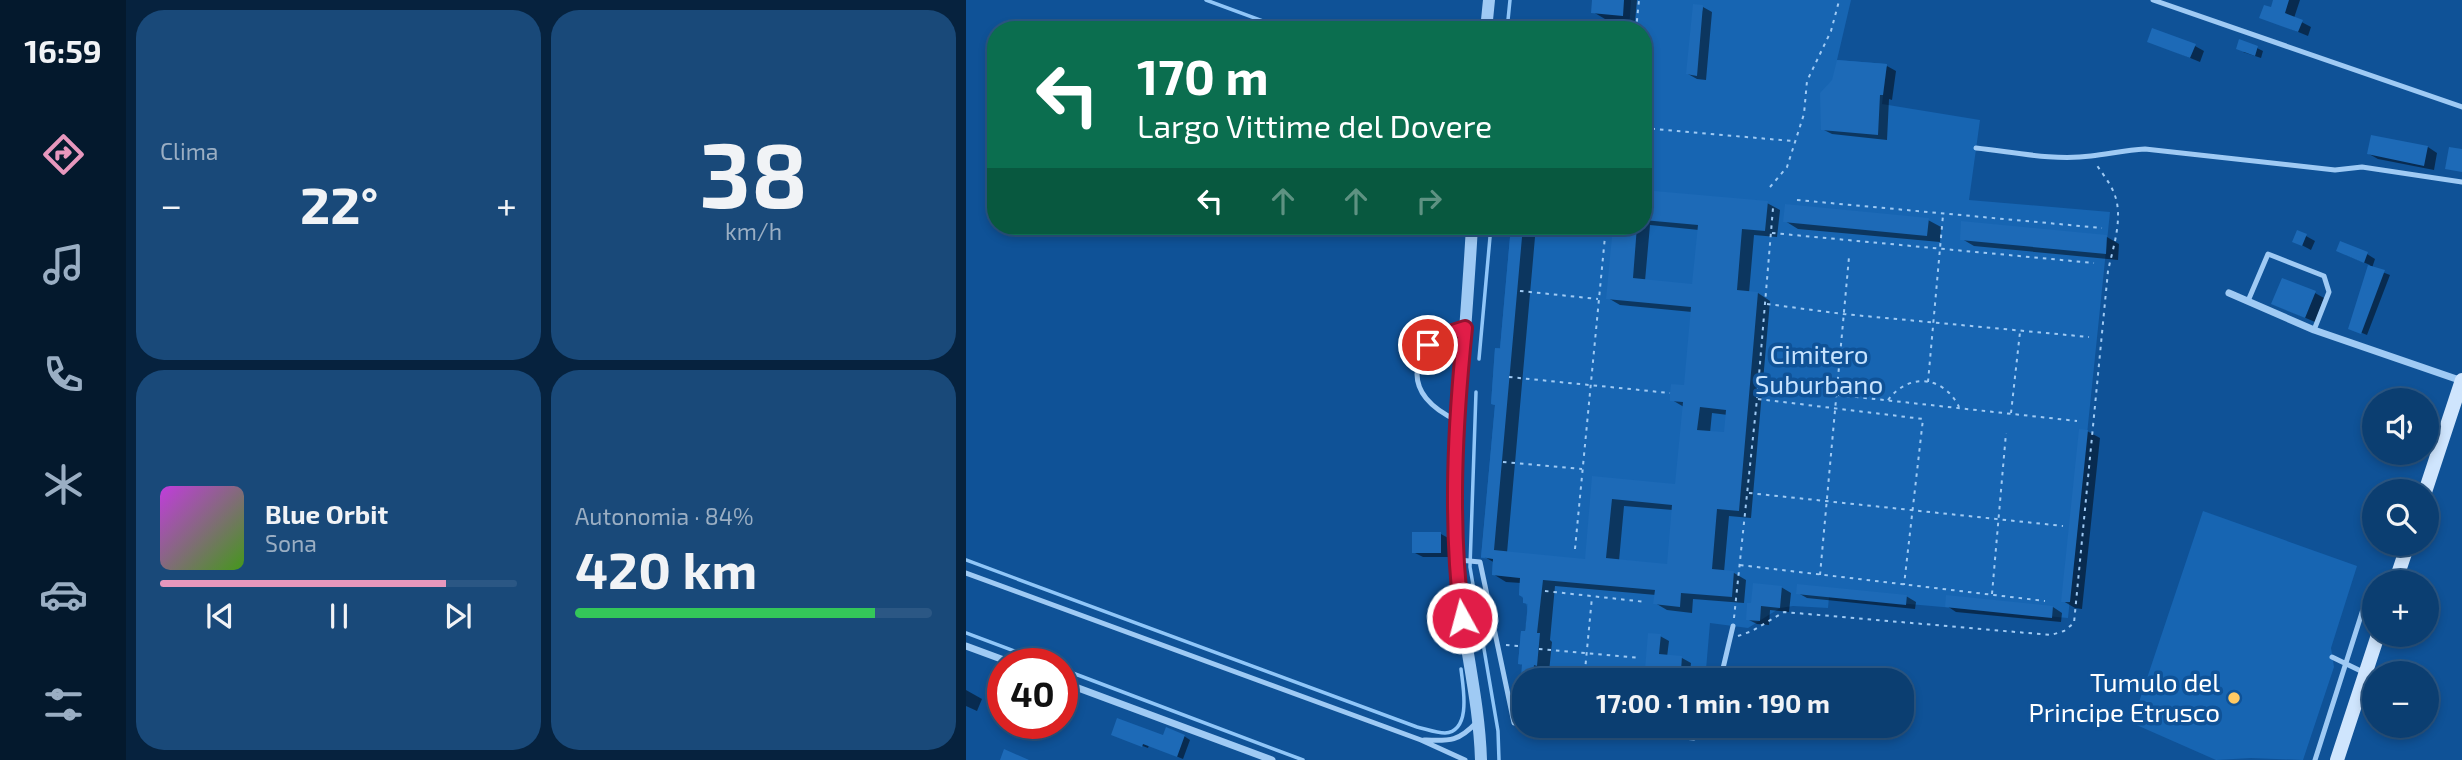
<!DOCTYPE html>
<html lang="it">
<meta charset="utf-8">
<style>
body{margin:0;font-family:"Exo 2",sans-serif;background:#194979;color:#f1f3f6;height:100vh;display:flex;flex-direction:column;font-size:26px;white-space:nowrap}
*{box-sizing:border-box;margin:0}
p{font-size:23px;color:#9aaec3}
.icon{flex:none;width:38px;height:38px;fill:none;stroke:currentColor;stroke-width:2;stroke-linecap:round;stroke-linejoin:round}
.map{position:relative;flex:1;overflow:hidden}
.sheet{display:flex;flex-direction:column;gap:10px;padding:10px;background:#06223e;width:840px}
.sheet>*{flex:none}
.top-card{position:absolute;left:21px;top:21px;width:665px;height:214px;border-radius:28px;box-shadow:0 4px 10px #0003,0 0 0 2px #2b5784;background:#0b6e4f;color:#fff;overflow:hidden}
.fabs{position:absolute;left:1396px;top:388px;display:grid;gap:14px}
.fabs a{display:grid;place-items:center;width:77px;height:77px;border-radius:50%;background:#0b3e71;box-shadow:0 4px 10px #0003,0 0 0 2px #2b5784;font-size:35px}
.speed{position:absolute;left:21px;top:648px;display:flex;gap:14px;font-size:35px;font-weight:700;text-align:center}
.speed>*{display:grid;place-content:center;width:91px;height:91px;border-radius:50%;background:#0b3e71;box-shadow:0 4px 10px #0003,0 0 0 2px #2b5784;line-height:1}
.speed .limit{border:10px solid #d22;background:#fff;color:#111}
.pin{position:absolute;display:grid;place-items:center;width:60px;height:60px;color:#fff;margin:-30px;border:4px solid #fff;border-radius:50%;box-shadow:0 2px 7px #0007}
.me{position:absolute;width:77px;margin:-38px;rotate:353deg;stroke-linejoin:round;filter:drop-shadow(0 0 5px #0008)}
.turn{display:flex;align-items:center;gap:24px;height:147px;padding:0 35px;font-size:32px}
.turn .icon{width:91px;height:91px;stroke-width:2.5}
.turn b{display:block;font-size:49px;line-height:60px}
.lanes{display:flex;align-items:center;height:66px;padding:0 35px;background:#0003;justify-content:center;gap:35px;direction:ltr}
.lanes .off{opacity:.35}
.big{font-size:52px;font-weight:700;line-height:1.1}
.sheet .widget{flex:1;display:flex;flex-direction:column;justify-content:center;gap:10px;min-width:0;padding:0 24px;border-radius:28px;background:#194979}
.sheet .dial{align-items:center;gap:0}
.dial b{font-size:91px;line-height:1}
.song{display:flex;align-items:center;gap:21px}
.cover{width:84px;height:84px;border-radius:10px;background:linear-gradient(135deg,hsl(290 70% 55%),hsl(100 70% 35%))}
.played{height:7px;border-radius:4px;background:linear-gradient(90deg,#e797bd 80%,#2b5784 80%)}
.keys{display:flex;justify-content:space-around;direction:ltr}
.heat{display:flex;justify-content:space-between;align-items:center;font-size:38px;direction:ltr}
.charge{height:10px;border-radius:5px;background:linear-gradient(90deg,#34c759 84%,#2b5784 0)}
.sheet .tiles{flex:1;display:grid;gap:10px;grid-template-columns:repeat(2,1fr)}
.trip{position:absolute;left:546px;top:668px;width:402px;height:70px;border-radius:28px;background:#0b3e71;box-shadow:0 4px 10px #0003,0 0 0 2px #2b5784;font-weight:700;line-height:70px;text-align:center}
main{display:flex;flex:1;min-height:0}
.tab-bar{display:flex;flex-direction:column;width:126px;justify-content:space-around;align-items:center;background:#04192d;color:#9aaec3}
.tab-bar .icon{width:49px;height:49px}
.tab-bar .active{color:#e797bd}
.tab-bar b{font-size:32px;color:#f1f3f6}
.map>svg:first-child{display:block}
</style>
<main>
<nav class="tab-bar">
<b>16:59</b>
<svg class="icon active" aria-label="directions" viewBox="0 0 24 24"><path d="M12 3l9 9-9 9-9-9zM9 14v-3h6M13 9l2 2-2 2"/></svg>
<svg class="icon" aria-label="music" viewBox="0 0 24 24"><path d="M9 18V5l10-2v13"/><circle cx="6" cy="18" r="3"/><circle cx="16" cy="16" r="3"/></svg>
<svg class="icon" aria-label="phone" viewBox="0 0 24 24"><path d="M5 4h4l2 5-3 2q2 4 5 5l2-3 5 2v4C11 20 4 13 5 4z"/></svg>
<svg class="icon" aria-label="climate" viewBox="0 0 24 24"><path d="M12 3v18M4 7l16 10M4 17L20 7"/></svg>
<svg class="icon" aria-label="car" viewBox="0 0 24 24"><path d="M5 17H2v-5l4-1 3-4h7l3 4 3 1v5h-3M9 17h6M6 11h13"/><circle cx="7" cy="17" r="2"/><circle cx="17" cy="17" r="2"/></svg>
<svg class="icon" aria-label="filters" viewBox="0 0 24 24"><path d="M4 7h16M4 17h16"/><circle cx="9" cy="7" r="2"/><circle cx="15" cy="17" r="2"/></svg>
</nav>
<section class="sheet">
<div class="tiles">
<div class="widget"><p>Clima</p>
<div class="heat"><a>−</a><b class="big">22°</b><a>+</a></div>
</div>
<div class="widget dial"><b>38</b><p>km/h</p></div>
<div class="widget">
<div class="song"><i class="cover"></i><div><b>Blue Orbit</b><p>Sona</p></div></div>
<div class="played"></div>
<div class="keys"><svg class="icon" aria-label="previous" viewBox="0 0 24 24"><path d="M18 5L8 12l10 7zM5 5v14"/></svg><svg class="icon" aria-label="pause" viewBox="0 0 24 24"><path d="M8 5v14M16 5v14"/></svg><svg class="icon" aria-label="next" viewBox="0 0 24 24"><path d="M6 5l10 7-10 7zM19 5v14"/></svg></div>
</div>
<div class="widget"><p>Autonomia · 84%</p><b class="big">420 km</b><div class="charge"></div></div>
</div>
</section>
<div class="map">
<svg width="1496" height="760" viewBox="0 0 1496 760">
<rect width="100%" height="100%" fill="#0f5297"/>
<path fill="#1765b2" d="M665,0h220l-14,60 50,4 -5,40 98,16 -11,80 141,12 -42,406 -239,-21 -1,11 -35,-2 -13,2 -32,20 -38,-5 -5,58h-181v36l-5,-1 3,-51 -4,-1 3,-33h4c1,-13 7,-29 -6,-36l1,-17 -28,-3 1,-16 -12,-1 14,-153 -4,-1 4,-56h5l11,-122h132v-196h-14z
M1237,511l154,55 -26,82 3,19 -31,93 -52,-2 -35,2 -84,-37z"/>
<path fill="#0007" fill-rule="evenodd" d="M628,0h43l-2,22 -30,-3 -12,-7z
M1309,0h25l-6,18 17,9 -3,9 -47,-19 11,-8z
M737,7l9,5 -6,68 -9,-1 -9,-5z
M1183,41l46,5 9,5 -4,11z
M1291,48l6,3 -2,7 -18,-6z
M921,66l9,5 -4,29 -3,-1 -2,41 -55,-6 -10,-5z
M1462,147l9,6 -3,17 -56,-11 -9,-5z
M677,192l124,11 13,7 -3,27 -23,-2 -5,58h9l12,8 -19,217 -22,-2 -5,56 10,1 12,7 -2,23 -51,-4 -1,14 -25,-3 -12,-7 1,-8 -101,-9 -5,54 2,2 -3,30 -3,-1 -1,10h-21v5l-1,-21 -3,-2 9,-59 -8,-21 -15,-1 -13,-8 2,-11 -12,-7 30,-330h23l-29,327 79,8 8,-83 82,8 8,-79 -12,-7 13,-13 7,-75 -72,-7 -12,-7 6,-72h29zM684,225l49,5 -5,56 -49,-5zM746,413l16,2 -2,19 -16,-1zM658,506l49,4 -5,56 -49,-5z
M962,220l13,7 -1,15 -142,-13 -13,-8z
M1340,236l9,5 -4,9 -17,-9z
M1141,237l12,7 -1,16 -144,-14 -12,-7z
M1401,254l8,5 -3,9 18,7 -23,60 -17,-7 20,-63 -24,-10z
M1349,293l9,5 -9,24 -42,-18z
M1121,431l13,7 -18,171 -7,-1 -12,-7z
M475,534l9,5v18h-27l-10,-5z
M815,587l10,6 -2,19 -19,-2 -1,15 -12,-1 -10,-5 6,-14z
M832,593l108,3 10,6 -1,7 -108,-11z
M981,606l106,1 9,6 -1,9 -105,-10z
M694,636l9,5 -2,16 15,1 9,5 -2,18h-44z
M0,690l16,9 -5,12 -11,-5z
M218,736l6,4 -7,19 -34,-14 -1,3 -29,-11z"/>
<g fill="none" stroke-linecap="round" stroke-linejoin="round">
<path stroke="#90c6f8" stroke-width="3.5" d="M240,0l81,30
M541,30l3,-30
M513,359l12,-133
M510,392l-6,175 28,164 1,29
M0,560l451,167c9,2 19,6 28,6 27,-2 18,-46 16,-64
M0,633l81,30
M96,669l241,91"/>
</g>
<path fill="#1d6ab7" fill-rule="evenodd" d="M626,0h32l-1,16 -32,-3z
M1307,0h16l-4,13 18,7 -5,12 -39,-14 5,-13 7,2z
M727,4l10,1 -6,71 -11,-2z
M1186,28l44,16 -6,14 -43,-16z
M1273,39l19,7 -3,10 -19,-7z
M871,60l50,4 -4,31h-3l-2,40 -57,-5 -1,-37 12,-13z
M1405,135l57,11 -4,20 -57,-12z
M1483,147l13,2v23l-17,-3z
M677,190l125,11 -3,30 -23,-2 -5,61 21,2 -19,219 -22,-2 -5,60 22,2 -2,26 -51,-4 -1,14 -27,-3 2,-14 -112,-10 -6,53h3l-3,33 -3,-1 -1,16h-12l1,-17h-4l3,-33h4l3,-27 -5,-1v-6l-4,-2 1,-17 -28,-3 1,-16 -12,-2 14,-152 -4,-1 4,-56 5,1 11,-123h12l-29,324 91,9 7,-83 83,8 8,-82 -13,-1v-8l1,-9 13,1 7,-78 -85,-8 7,-73h24l-4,52 59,6 6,-59 -55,-5zM734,407l26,3 -2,22 -27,-2zM646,499l60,6 -5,59 -61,-6z
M819,204l144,14 -2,18 -144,-14z
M995,221l146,14 -1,19 -146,-14z
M1331,230l10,4 -5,12 -10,-4z
M1374,241l28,11 -4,11 -28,-12z
M1402,265l17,5 -24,64 -13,-5z
M1316,278l34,13 -11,27 -34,-14z
M1113,429l9,1 -18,172h-9z
M446,532h29v21h-29z
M787,583l29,3 -2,22 -19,-2 -1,15 -14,-1 1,-17h4z
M831,584l110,11 -1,10 -110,-11z
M980,595l107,11 -1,12 -107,-11z
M682,633l13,1 -2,20 23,2 -1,15 -23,-2 -2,12h-12z
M151,718l46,17 3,-8 19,8 -8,22 -34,-13 -1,3 -31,-12z
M38,749l25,11h-29z"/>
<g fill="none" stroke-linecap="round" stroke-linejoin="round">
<path stroke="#9fcaf4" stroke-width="2" stroke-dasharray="3.5 5" stroke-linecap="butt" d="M670,30l3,-30
M677,128l149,13
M804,187l17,-20 17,-53 3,-33 24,-50 8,-30
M831,200l305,28
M806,233l322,30
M554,291l78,8
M801,304l76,10 246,23
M543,377l161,16
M962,382l15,-167
M872,395l239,26
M792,399l165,20 -19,166
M922,400c21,-28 56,-24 71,7
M1045,413l9,-81
M537,462l79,7
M783,493l314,33
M609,549l31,-323
M774,565l305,36
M854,575l29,-318
M579,591l101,11
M1026,594l14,-161
M768,618l23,-219 16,-191
M772,636l14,-5 32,-19 267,23 13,-4 10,-8 34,-352c5,-24 16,-54 6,-78 -4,-10 -12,-20 -18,-29
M540,645l13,1
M573,649l101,9
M618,681l8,-84"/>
<path stroke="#9fcaf4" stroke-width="5" d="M1187,0l309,107
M1010,148c38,4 77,13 115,8 18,-2 35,-6 54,-7l190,21 27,-3 100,15
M1282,301l20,-47 56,22 5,16 -15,38
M492,421c-24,-11 -48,-30 -39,-59 2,-9 7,-17 15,-23 8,-6 21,-8 31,-11
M493,560l21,2 34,161h10
M0,573l455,167 44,20
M1366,657l33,16
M754,681l13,-55
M593,726l135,12 12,-12
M458,740c26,1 34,2 53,-18
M1349,760l51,-160 9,1"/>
<path stroke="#9fcaf4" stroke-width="7" d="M1263,293l85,37 148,51
M0,646l46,17
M96,682l210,78"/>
<path stroke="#9fcaf4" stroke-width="12" d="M520,30l3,-30
M506,226c-6,111 -19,222 -15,334 2,67 22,132 24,200"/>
<path stroke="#cfe5fd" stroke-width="14" d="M1459,492l37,-112
M1429,583l13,-39
M1371,760l41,-125"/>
</g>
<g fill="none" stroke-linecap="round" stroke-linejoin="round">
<defs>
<path id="route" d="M462,345l12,-9 25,-8c-10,96 -15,195 -3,290"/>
</defs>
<use href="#route" stroke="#92132f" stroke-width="18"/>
<use href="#route" stroke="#e11d48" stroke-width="12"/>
</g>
<circle fill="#ffc962" stroke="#0f5297" stroke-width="2.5" cx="1268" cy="698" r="7"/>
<g text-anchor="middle" stroke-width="7" stroke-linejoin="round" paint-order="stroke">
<g font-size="26" fill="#c7e3fe" stroke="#0f5297">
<text x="853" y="364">Cimitero<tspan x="853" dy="30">Suburbano</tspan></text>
</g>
<g font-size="26" fill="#fff" stroke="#0f5297" text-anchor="end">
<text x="1254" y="692">Tumulo del<tspan x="1254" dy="30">Principe Etrusco</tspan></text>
</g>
</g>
</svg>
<div class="fabs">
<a><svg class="icon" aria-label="sound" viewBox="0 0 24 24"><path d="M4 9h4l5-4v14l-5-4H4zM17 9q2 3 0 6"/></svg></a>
<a><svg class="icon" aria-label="search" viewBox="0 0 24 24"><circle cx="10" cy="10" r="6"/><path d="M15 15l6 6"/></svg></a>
<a>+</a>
<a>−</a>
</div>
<div class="speed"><div class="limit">40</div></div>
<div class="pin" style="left:462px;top:345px;background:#d93025"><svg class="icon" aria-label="arrive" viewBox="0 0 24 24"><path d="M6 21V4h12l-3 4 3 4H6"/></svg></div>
<svg class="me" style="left:496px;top:618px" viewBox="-20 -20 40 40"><circle r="17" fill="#e11d48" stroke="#fff" stroke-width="3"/><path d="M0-11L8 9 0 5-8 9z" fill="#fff"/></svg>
<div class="trip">17:00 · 1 min · 190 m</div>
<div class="top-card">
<div class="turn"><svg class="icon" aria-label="left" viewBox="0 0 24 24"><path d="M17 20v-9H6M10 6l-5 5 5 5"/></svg><div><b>170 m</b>Largo Vittime del Dovere</div></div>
<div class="lanes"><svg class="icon" aria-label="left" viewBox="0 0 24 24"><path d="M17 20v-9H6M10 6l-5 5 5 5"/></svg><svg class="icon off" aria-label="ahead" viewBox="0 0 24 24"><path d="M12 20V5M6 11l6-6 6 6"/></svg><svg class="icon off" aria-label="ahead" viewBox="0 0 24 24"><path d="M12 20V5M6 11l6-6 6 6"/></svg><svg class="icon off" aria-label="right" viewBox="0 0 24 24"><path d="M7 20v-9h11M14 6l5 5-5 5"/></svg></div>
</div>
</div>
</main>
